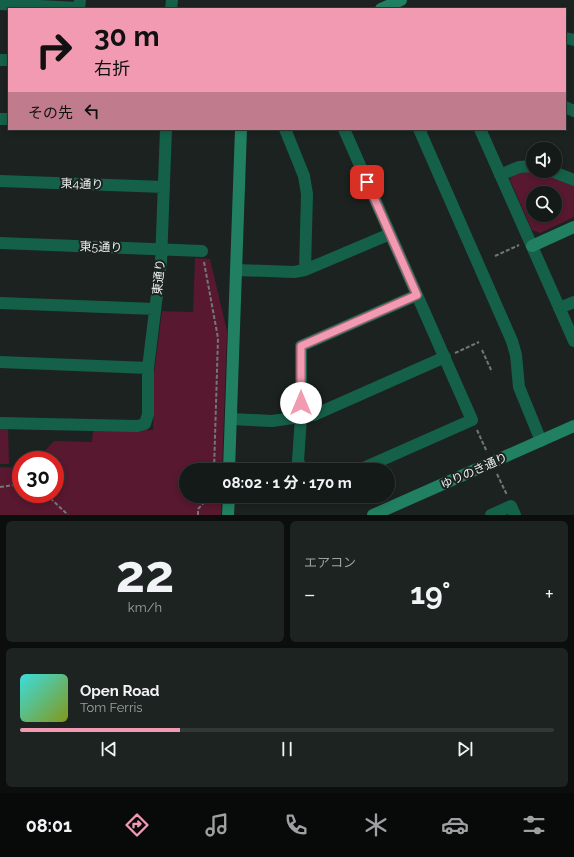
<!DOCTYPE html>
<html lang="ja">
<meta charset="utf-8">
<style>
body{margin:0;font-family:Raleway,"Noto Sans JP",sans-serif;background:#1d2320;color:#f1f3f6;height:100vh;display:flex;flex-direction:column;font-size:15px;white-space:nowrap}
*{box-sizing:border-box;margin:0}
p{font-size:13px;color:#9da1a1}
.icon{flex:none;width:22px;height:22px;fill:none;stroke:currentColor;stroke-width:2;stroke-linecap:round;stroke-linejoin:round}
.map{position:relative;height:515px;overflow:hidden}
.drawer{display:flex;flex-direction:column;gap:6px;padding:6px;background:#0b0e0d;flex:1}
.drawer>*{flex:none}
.guide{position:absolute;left:8px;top:8px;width:558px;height:122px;border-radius:0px;box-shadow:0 2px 6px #0003,0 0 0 1px #333836;background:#f19ab1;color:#111;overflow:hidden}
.buttons{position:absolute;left:526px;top:142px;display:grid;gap:8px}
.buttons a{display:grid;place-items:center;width:36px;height:36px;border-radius:50%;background:#141a17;box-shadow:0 2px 6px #0003,0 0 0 1px #333836;font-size:20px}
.speed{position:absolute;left:12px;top:451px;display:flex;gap:8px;font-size:20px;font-weight:700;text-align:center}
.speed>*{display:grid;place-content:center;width:52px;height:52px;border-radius:50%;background:#141a17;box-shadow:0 2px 6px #0003,0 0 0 1px #333836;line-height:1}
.speed .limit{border:6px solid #d22;background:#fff;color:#111}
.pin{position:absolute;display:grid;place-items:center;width:34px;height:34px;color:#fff;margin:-17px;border-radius:8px;box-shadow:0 2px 6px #0006}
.me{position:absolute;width:44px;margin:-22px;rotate:0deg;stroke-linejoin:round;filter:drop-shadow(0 0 3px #0008)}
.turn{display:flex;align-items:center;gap:14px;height:84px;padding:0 20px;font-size:18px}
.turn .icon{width:52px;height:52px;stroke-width:2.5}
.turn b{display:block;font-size:28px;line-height:34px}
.then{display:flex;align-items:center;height:38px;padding:0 20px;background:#0003;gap:8px;font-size:15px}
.big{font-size:30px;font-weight:700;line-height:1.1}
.drawer .card{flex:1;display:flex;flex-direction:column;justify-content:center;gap:6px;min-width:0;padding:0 14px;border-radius:6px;background:#1d2320}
.drawer .dial{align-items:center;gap:0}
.dial b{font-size:52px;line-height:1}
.song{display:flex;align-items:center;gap:12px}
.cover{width:48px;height:48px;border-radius:6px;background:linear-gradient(135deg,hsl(180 70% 55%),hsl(70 70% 35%))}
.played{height:4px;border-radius:2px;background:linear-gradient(90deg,#f19ab1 30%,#333836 30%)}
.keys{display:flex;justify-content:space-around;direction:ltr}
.heat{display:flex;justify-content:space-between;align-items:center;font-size:22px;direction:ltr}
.drawer .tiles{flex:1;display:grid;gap:6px;grid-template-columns:1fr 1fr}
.card:last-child{grid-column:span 2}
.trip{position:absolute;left:179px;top:463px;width:216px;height:40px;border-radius:20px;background:#141a17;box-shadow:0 2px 6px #0003,0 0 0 1px #333836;font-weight:700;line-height:40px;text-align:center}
.tab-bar{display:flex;height:64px;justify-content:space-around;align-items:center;background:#080a09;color:#9da1a1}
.tab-bar .icon{width:28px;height:28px}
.tab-bar .current{color:#f19ab1}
.tab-bar b{font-size:18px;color:#f1f3f6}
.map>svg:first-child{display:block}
</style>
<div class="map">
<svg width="574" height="515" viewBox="0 0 574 515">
<rect width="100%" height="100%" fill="#1b221f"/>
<path fill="#58182f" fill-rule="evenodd" d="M533,171l41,15v31l-34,16 -8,-3 -22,-50 2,-5 7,-3zM533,193h22v22h-22z
M195,258l15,1 17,72 -5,139h-36v26h35v19h-221v-48l21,1v26h34v-34h-19l18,-19 38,1 1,-11 60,-1 1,-56 8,-63 31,1z
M0,427h8l1,37h-9z"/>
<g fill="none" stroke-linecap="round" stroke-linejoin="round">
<path stroke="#727875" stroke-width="2" stroke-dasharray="4 2" stroke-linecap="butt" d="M495,256l24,-11
M204,262l14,76 -4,132
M482,350l10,22
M455,353l24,-11
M477,430l10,22
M497,474l10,21
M0,487l21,-3
M46,494l22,21
M198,515v-6l12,-13"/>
<path stroke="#156049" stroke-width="12" d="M0,4l79,4 1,-8
M171,9l1,-9
M565,38l9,2
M0,60h9
M565,107l9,4
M0,119h9
M285,129l19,47 3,18 -2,76
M344,129l128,291 -113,50
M419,129l93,212 4,14 3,32 22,54
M480,129l94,212
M551,171l23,9
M500,175l19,-8 14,-1
M0,181l164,6
M0,243l202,8
M237,270l57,2 11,-2 85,-36
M0,303l155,6
M559,308l15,-6
M0,362l148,6
M231,419l41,2 42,-6 131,-58
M0,423l137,3 8,-2 3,-10v-46l13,-106 5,-133
M302,470l-4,-9 3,-44v-71l116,-51
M491,515l20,-9 4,9"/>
<path stroke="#218062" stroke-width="12" d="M381,9l20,-9
M532,246l42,-19
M229,470l12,-341
M228,515l1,-19
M373,515l201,-89"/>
</g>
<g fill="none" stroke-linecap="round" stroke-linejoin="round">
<defs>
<path id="route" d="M301,403v-57l116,-51 -50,-113"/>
</defs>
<use href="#route" stroke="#9d6473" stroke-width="10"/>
<use href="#route" stroke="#f19ab1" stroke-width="7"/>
</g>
<g text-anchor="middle" stroke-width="4" stroke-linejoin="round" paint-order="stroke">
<g font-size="12" fill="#eaefed" stroke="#1b221f">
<text transform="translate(82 184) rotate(2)" y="4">東4通り</text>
<text transform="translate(101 247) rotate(2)" y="4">東5通り</text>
<text transform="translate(159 277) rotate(-84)" y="4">東通り</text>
<text transform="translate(474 471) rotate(-24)" y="4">ゆりのき通り</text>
</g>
</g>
</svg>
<div class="buttons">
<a><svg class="icon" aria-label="sound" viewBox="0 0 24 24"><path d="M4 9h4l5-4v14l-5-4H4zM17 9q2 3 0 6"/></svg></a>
<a><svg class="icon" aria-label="search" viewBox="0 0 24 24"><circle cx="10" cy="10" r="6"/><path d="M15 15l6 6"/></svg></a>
</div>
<div class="speed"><div class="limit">30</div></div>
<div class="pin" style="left:367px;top:182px;background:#d93025"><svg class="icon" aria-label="arrive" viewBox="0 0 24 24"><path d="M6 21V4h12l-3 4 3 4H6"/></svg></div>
<svg class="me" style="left:301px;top:403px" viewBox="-20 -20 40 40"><circle r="19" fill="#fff"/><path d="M0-13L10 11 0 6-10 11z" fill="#f19ab1"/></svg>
<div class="trip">08:02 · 1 分 · 170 m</div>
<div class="guide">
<div class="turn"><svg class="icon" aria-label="right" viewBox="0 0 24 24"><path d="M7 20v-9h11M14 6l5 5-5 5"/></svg><div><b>30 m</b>右折</div></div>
<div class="then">その先<svg class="icon" aria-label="left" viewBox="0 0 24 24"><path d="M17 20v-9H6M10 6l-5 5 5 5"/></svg></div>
</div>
</div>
<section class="drawer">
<div class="tiles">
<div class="card dial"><b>22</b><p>km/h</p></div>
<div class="card"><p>エアコン</p>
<div class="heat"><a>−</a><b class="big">19°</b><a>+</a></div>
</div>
<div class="card">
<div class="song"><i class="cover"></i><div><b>Open Road</b><p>Tom Ferris</p></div></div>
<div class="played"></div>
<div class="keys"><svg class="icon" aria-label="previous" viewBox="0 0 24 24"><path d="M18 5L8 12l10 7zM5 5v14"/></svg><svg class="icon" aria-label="pause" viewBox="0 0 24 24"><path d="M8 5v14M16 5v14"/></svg><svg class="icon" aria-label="next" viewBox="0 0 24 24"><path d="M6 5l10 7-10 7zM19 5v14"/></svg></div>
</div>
</div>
</section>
<nav class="tab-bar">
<b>08:01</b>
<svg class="icon current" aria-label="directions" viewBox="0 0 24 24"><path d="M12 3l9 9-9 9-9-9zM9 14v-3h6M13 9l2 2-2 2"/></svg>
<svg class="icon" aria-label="music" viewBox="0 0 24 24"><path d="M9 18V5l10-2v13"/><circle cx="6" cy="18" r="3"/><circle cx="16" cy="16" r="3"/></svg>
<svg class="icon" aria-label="phone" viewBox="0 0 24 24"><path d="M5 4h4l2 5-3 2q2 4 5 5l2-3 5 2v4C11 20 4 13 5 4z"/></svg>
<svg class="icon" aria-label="climate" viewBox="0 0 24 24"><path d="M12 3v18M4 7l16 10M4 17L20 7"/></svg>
<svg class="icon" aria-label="car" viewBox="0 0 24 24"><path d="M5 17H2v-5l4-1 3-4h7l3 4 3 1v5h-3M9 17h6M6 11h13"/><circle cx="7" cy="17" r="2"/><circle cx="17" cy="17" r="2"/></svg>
<svg class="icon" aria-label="filters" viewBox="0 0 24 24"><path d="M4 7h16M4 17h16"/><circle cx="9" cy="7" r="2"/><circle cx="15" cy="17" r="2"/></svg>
</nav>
